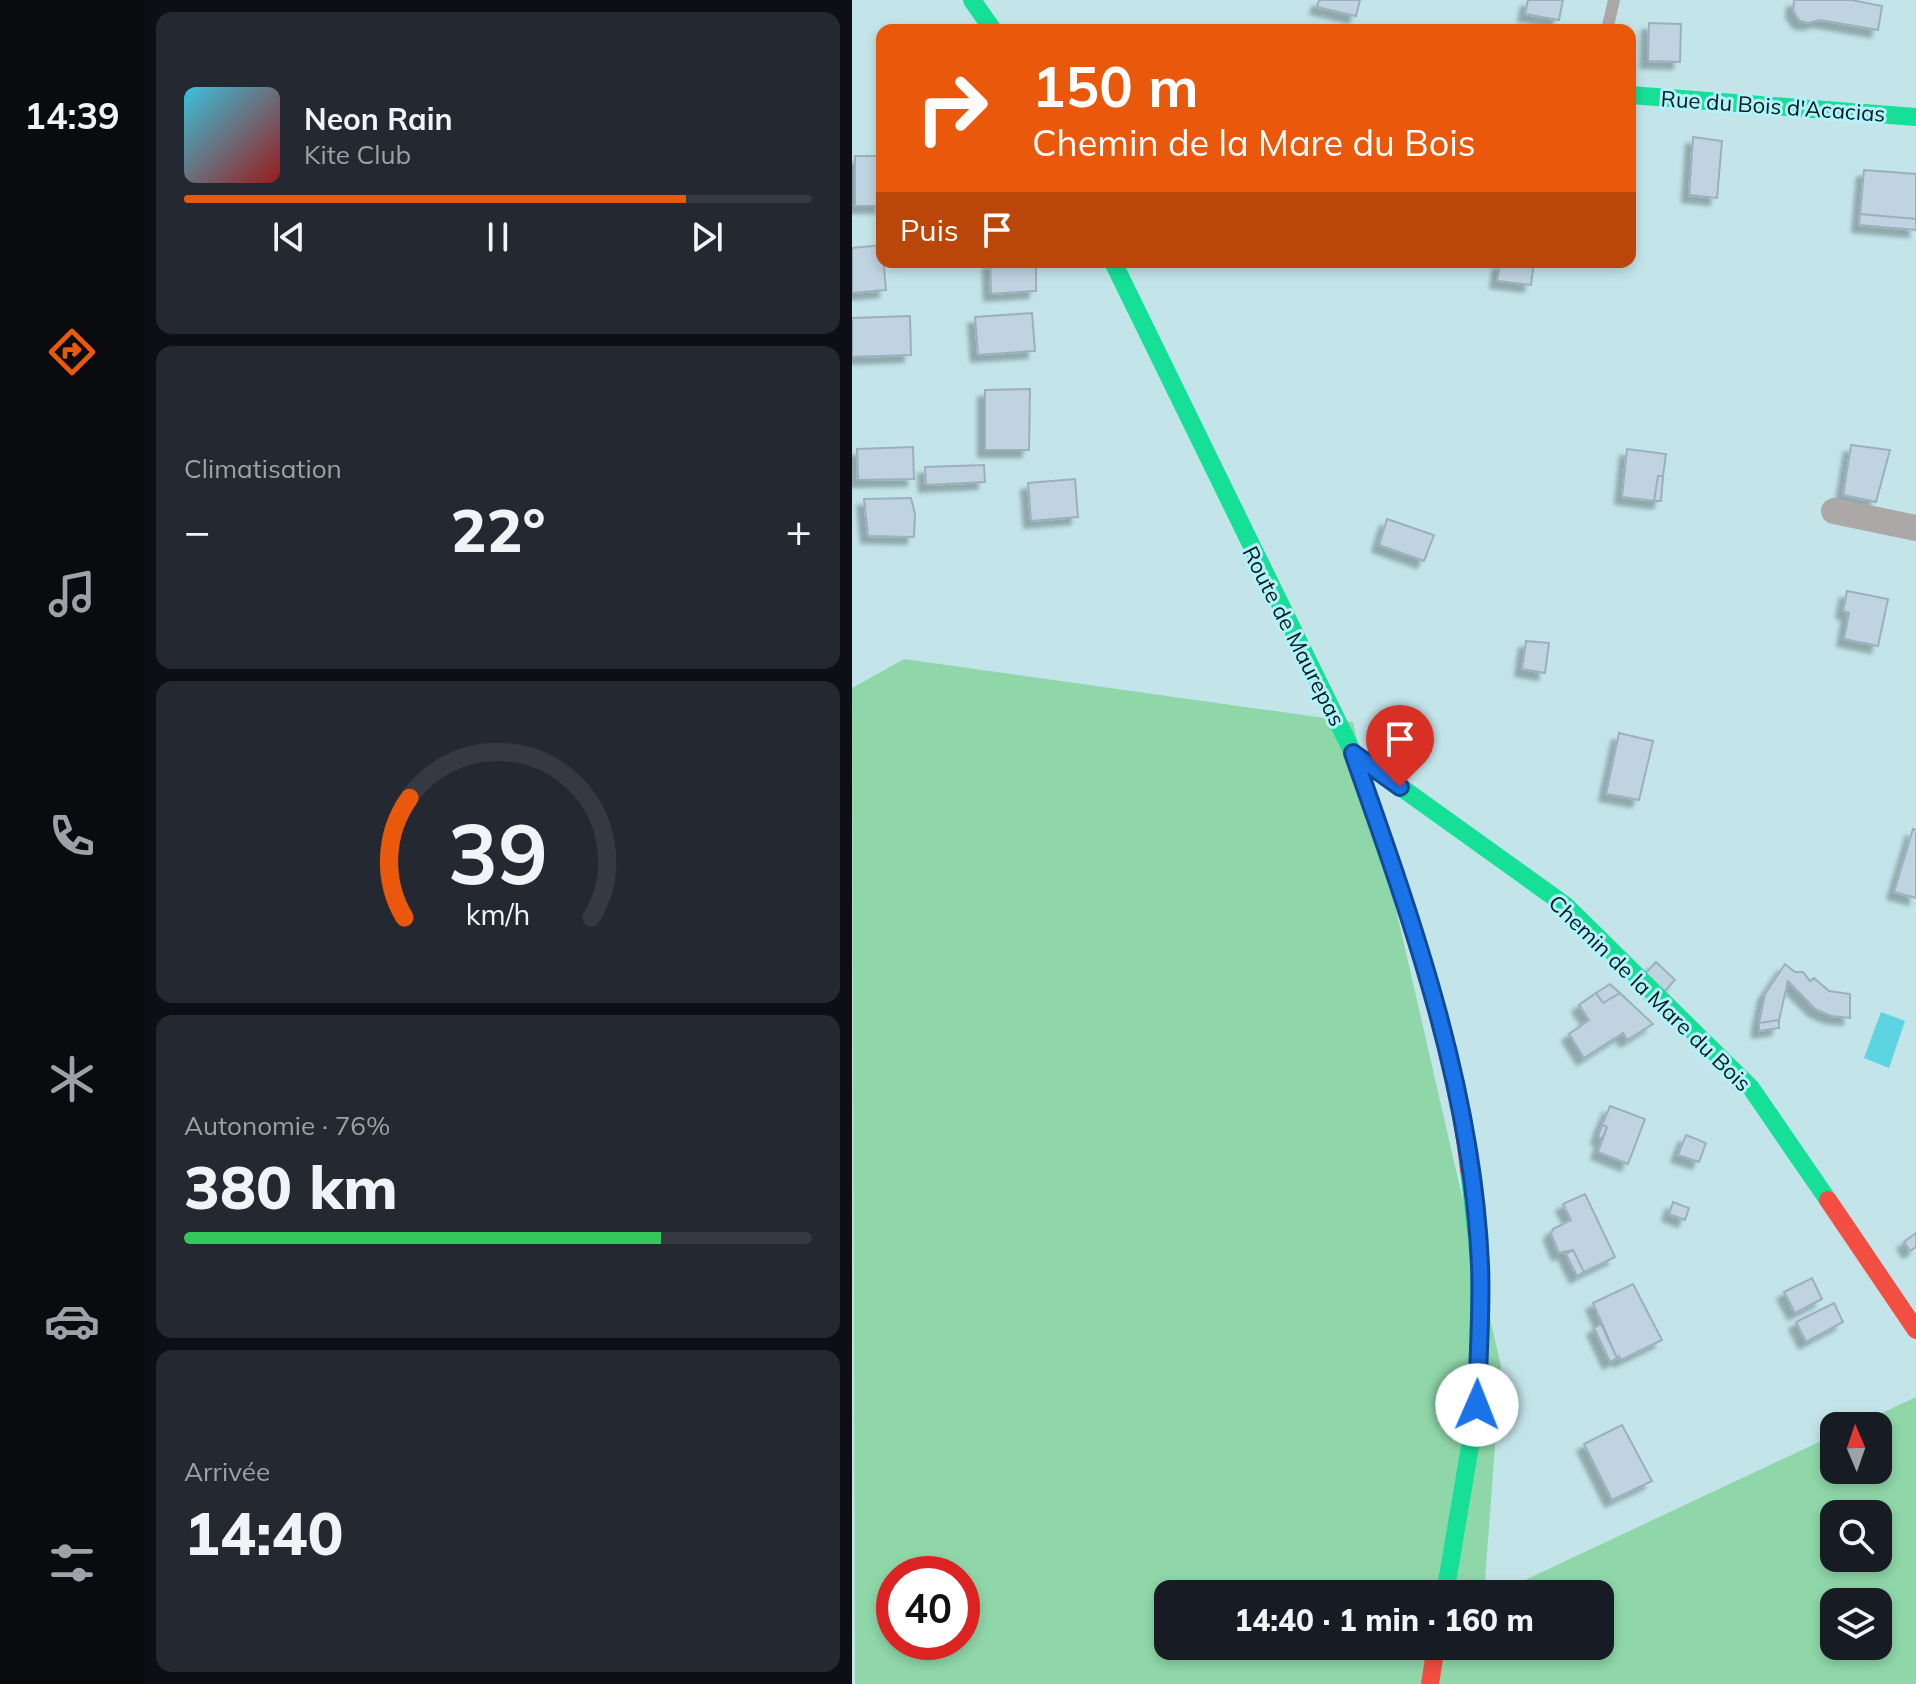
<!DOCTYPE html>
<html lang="fr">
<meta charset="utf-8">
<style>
body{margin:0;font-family:Mulish,sans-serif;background:#242831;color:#f1f3f6;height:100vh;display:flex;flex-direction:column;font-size:30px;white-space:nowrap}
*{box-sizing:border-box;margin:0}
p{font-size:26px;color:#9ea1a6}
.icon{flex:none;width:44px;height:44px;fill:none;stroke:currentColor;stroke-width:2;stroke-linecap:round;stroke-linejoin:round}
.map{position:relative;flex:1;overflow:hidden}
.details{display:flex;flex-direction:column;gap:12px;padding:12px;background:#0d0f14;width:708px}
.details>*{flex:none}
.guide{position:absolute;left:24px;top:24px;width:760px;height:244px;border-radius:16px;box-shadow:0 4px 12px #0003;background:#ea580c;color:#fff;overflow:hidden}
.needle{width:52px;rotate:358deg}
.buttons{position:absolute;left:968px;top:1412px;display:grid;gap:16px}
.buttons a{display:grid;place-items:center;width:72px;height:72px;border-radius:16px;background:#171b24;box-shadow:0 4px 12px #0003;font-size:40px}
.speed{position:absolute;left:24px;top:1556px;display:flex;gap:16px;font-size:40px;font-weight:700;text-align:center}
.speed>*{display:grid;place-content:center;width:104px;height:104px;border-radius:50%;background:#171b24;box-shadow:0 4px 12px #0003;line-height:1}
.speed .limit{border:12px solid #d22;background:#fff;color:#111}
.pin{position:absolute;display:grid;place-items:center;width:68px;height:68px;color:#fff;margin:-82px -34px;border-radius:50% 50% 50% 0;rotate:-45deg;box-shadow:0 0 8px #0007}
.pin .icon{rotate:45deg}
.me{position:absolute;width:88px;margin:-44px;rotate:1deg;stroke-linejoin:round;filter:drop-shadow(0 0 6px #0008)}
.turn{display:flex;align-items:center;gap:28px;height:168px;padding:0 24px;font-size:36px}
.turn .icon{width:104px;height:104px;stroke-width:2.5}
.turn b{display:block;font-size:56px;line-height:68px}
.then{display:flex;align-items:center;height:76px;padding:0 24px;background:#0003;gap:16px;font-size:30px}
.big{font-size:60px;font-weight:800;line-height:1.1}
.details .card{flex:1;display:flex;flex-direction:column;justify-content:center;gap:12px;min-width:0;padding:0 28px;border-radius:16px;background:#242831}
.details .dial{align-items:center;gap:0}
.dial svg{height:208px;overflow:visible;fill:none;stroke:#363941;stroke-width:7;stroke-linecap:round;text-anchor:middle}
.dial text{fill:#f1f3f6;stroke:none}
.song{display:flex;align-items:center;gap:24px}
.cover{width:96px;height:96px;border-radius:12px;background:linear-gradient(135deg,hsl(190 70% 55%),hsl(0 70% 35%))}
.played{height:8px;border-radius:4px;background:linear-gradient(90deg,#ea580c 80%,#363941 80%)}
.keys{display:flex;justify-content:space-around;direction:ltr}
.heat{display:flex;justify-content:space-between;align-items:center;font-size:44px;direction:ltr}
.charge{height:12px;border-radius:6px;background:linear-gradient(90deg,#34c759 76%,#363941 0)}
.trip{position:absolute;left:302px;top:1580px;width:460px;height:80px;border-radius:16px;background:#171b24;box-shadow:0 4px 12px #0003;font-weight:800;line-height:80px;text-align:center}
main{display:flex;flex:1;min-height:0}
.tab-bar{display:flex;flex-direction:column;width:144px;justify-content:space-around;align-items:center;background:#090b0e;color:#9ea1a6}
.tab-bar .icon{width:56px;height:56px}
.tab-bar .selected{color:#ea580c}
.tab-bar b{font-size:36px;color:#f1f3f6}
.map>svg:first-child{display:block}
</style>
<main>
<nav class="tab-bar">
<b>14:39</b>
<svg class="icon selected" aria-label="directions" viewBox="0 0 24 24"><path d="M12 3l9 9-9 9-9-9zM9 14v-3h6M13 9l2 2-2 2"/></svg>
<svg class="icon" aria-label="music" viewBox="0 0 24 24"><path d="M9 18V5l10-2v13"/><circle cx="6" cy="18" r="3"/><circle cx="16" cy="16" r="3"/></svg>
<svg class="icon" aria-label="phone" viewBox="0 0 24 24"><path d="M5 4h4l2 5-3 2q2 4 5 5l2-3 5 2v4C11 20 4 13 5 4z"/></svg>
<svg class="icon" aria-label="climate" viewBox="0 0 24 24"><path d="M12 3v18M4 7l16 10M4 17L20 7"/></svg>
<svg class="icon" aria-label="car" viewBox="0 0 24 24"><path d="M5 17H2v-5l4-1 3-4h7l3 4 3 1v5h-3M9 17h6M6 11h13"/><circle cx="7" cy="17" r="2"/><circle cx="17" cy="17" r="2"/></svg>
<svg class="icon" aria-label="filters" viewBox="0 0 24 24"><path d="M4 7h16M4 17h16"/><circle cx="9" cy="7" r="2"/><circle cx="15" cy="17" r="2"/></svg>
</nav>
<section class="details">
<div class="card">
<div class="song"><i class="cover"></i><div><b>Neon Rain</b><p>Kite Club</p></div></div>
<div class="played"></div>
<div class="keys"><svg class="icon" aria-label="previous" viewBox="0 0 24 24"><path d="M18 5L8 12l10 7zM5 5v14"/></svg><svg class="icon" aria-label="pause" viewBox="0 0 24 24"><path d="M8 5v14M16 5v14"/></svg><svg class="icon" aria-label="next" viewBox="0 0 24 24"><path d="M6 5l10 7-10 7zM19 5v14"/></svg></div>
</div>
<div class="card"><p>Climatisation</p>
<div class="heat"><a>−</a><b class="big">22°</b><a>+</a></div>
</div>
<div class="card dial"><svg viewBox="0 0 100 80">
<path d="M14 69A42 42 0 1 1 86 69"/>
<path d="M14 69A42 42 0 0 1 16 23" stroke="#ea580c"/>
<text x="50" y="56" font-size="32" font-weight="700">39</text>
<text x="50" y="72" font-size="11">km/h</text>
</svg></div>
<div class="card"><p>Autonomie · 76%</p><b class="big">380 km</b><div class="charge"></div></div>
<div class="card"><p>Arrivée</p><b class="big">14:40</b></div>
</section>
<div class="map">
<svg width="1064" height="1684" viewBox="0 0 1064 1684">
<defs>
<filter id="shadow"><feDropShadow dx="-7" dy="7" stdDeviation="2" flood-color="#0004"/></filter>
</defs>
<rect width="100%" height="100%" fill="#c3e5ea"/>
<path fill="#8fd7a9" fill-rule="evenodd" d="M52,659l449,63 148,644 -17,228h-316v52h432v-52h-105l339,-159v35h44v-44h-24l62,-29v287h-1061l-3,-996zM982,1514h44v44h-44zM42,1574h68v68h-68zM982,1602h44v44h-44z"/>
<path fill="#5dd4e2" d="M1029,1012l24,9 -16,47 -25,-10z"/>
<path fill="#bfd3e1" stroke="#9cb0bc" stroke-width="2" filter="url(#shadow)" d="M467,0h41l-4,16 -39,-9z
M676,0h35l-4,20 -34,-6z
M942,0h57l31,6 -4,24 -58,-10 -12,3 -8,-2 -7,-10z
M797,23l32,1 -1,38 -32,-1z
M841,137l29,4 -5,57 -28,-3z
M3,156h27v50h-27z
M1012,170l52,4v45l-56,-5z
M1008,214l56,5v11l-57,-5z
M30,245l4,45 -34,3v-45z
M138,262h46v29l-45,3z
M648,262h34l-3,23 -34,-4z
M180,313l3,38 -57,4 -3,-38z
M58,316l1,39 -59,2v-39z
M178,389l-1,61h-44v-60z
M999,445l39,5 -14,52 -33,-7z
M61,447l1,32 -56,1 -1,-31z
M775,449l39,5 -3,22h-5l-4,25 -32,-4z
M132,465l1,17 -59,3 -1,-18z
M806,476h5l-2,25h-7z
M223,479l3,38 -47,4 -3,-38z
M59,498l4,16 -1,23 -46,-1 -4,-37z
M535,519l47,16 -10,26 -45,-16z
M995,591l41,8 -10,47 -34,-7 5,-26 -6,-2z
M674,641l23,2 -4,30 -23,-4z
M767,733l34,8 -14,59 -33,-6z
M1061,829l3,1v68l-22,-6z
M804,962l19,18 -15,16 -19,-18z
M933,964l10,8h8l7,9 4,-3 15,13 21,3v24l-19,-2 -16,-7 -27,-28 -9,39 -20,3 6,-29z
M758,984l10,9 -17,10 -7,-10z
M744,993l7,10 17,-10 33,31 -26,16 -4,-7 -39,25 -15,-24 20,-14 -10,-15z
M927,1020v8l-20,3v-8z
M758,1106l35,13 -17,45 -30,-12 9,-25 -5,-2z
M750,1125l5,2 -5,12 -4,-2z
M834,1135l20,8 -7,19 -21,-7z
M733,1194l30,63 -31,15 -11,-22 -14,3 -8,-19 2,-5 18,-9 -8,-16z
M821,1202l16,6 -4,12 -16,-6z
M1064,1233v14l-6,4 -6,-9z
M721,1250l11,22 -7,4 -11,-22z
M960,1278l10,21 -27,14 -11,-21z
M781,1284l29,56 -41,20 -2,-4 -2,2 -24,-55z
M982,1303l9,19 -37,20 -10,-20z
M749,1324l16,34 -7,4 -16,-34z
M770,1425l30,56 -40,19 -28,-56z"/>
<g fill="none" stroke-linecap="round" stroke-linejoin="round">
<path stroke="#aca8a8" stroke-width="12" d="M755,30l7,-30"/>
<path stroke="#aca8a8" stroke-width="26" d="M982,511l82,17"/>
<path stroke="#16e098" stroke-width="18" d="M120,0l21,30
M778,95l286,22
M261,262l240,491 12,34
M501,753l212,152 186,183 77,112
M593,1594l32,-189 3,-140 -11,-95"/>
<path stroke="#f24e42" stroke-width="18" d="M513,787c42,121 90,255 104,383
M976,1200l88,130
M578,1684l6,-38"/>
</g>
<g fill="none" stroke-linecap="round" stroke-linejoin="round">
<defs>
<path id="route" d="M548,787l-47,-34c58,164 120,337 127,512 2,46 -2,93 -3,140"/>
</defs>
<use href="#route" stroke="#114b97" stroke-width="20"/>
<use href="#route" stroke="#1a73e8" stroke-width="14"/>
</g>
<g text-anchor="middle" stroke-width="6" stroke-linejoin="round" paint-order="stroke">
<g font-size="22" fill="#011a1d" stroke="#b2f2fb">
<text transform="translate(921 106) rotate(4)" y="8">Rue du Bois d'Acacias</text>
<text transform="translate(442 636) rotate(63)" y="8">Route de Maurepas</text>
<text transform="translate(798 993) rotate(44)" y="8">Chemin de la Mare du Bois</text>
</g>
</g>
</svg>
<div class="buttons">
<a><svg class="needle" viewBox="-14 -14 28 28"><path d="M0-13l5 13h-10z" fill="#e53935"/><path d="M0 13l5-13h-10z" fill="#9ea1a6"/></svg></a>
<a><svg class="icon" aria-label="search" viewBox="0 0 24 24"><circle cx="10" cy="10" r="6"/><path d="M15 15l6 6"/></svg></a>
<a><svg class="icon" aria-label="layers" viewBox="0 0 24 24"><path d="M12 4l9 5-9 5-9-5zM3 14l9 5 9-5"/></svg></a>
</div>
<div class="speed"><div class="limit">40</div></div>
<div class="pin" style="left:548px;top:787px;background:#d93025"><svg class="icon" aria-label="arrive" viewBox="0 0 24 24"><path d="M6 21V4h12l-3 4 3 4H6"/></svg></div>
<svg class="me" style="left:625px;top:1405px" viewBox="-20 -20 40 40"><circle r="19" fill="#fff"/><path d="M0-13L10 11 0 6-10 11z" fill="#1a73e8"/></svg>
<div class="trip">14:40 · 1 min · 160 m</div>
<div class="guide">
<div class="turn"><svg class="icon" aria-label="right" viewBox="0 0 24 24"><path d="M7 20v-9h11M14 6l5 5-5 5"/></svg><div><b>150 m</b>Chemin de la Mare du Bois</div></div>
<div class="then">Puis<svg class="icon" aria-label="arrive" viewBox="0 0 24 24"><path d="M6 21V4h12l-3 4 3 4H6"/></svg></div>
</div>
</div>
</main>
